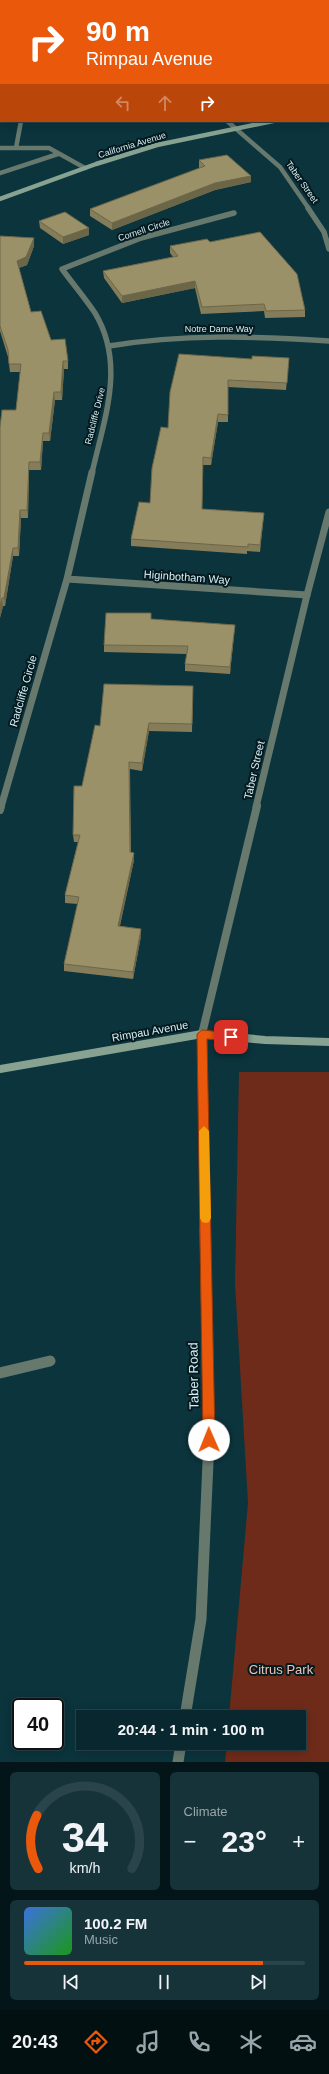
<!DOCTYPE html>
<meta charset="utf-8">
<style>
body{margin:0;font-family:Helvetica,sans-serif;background:#16333a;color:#f1f3f6;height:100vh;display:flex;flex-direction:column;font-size:15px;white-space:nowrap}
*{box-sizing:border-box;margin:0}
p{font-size:13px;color:#98a5aa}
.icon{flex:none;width:22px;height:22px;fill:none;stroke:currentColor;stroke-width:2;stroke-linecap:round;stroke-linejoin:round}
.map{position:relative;height:1762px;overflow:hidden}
.panel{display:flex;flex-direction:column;gap:10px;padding:10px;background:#041519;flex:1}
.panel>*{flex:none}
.guide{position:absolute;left:0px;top:0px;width:329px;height:122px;box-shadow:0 2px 10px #0003,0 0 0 1px #29444a;background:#ea580c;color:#fff;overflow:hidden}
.speed{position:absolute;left:12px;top:1698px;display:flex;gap:8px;font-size:20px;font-weight:700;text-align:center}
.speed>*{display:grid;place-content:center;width:52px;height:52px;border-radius:50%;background:#08272e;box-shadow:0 2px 10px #0003,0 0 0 1px #29444a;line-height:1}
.speed .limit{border:2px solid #111;border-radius:6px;background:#fff;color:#111}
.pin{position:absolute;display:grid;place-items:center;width:34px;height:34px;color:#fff;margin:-17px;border-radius:8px;box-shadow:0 2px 6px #0006}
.me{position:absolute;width:44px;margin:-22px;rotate:359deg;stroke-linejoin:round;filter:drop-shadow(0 0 3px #0008)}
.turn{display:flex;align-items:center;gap:14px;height:84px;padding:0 20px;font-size:18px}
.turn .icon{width:52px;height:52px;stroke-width:2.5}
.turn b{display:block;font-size:28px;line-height:34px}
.lanes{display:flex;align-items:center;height:38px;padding:0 20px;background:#0003;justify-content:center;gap:20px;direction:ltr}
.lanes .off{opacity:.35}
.big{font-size:30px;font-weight:700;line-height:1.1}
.panel .tile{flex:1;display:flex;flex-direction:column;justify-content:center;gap:6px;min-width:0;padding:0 14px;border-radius:6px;background:#16333a}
.panel .dial{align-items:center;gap:0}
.dial svg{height:104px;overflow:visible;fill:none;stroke:#29444a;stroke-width:7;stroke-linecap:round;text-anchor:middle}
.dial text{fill:#f1f3f6;stroke:none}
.song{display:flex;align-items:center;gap:12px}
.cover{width:48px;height:48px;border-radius:6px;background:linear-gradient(135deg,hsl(220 70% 55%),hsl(120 70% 35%))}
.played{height:4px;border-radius:2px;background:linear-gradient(90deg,#ea580c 85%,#29444a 85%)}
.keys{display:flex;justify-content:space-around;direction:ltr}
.heat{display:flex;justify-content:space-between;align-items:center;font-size:22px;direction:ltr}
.panel .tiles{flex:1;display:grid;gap:10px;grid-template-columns:1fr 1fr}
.tile:last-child{grid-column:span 2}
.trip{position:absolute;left:76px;top:1710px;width:230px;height:40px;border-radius:0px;background:#08272e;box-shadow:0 2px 10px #0003,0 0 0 1px #29444a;font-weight:700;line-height:40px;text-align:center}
.dock{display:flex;height:64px;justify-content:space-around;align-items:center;background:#031012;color:#98a5aa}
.dock .icon{width:28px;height:28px}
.dock .current{color:#ea580c}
.dock b{font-size:18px;color:#f1f3f6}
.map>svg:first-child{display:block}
</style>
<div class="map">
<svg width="329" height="1762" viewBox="0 0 329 1762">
<rect width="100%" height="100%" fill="#0b343d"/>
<path fill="#6f2b19" d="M239,1072h90v690h-104l2,-19h72v-26h-70l19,-214 -13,-220z"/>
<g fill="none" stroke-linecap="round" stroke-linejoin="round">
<path stroke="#67786d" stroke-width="4.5" d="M0,148h49l36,20
M16,148l5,-27
M0,173l58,-19"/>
<path stroke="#67786d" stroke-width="5.5" d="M109,346c73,-12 146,-10 220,-5
M92,473c12,-54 34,-108 3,-160 -10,-15 -22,-29 -33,-44l79,-31 93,-25"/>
<path stroke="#67786d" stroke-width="7" d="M67,579l240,16
M1,807l66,-228 25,-107"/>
<path stroke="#67786d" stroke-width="8" d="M0,810l1,-4"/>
<path stroke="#67786d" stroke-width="11" d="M0,1373l50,-12"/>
<path stroke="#67786d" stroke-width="4.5" d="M227,121l53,46 29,42"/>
<path stroke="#67786d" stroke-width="5.5" d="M308,208l16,24 5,17"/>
<path stroke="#67786d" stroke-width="7" d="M256,807l51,-212 22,-83"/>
<path stroke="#67786d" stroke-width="8" d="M205,1229l-3,-195 55,-228"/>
<path stroke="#67786d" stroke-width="11" d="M185,1717l16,-98 8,-179 -4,-212
M178,1762l3,-19"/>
<path stroke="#87a290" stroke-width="4.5" d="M0,199l96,-35 61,-19 116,-24"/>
<path stroke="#87a290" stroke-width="8" d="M0,1069l202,-35 63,6 64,2"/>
</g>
<path fill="#857d59" d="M132,121h27l-4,1z
M199,160l52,16v6l-36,8 -103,40 -22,-14v-7l109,-41z
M39,221l50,14 -26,9 -23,-16z
M0,236l34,2v8l-7,19 -8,3 12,44 20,28 17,21v8h-4l-2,31h-7l-5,41h-7l-2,29h-12l-1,48h-7l-2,38h-6l-8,50h-2l-3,12 16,-208 4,-38h-10l-2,-15 -8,-26z
M210,242l95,68v7l-40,1 -1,-7 -63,3 -6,-26 -73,15 -18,-25 -1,-7 70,-14 -3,-4v-7z
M289,358l-3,32 -58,-3v35h-10l-7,43h-8l-1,44 62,4 -4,39 -13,-1v3l-116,-8v-7l19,-36 18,-75 84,-69z
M151,619l84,6 -5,49 -45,-3v-7l2,-10 -83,-2v-7z
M193,686l-1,46 -43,-1 -7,40 -12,-2 1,83 3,1v7l-14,66 21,3v7l-8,43 -69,-8v-7l14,-60 -13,-1v-8l13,-53h-4l-1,-7 9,-49 18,-60z"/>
<path fill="#6c6649" d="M53,0h36l-6,1h-30z
M251,176v6l-36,8 -103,40v-7l103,-40z
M89,228v7l-26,9v-7z
M34,238v8l-7,19 -9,3 -1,-7z
M195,281v7l-73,15v-7z
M63,361l1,8 -2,31 -1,-8z
M54,392l1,8 -5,41 -1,-8z
M218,414v8l-7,43v-7z
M43,433v8l-2,29 -1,-8z
M29,462v8l-1,48 -1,-8z
M20,510l1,8 -2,38 -1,-8z
M13,548v8l-8,50 -1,-8z
M2,598l1,8 -3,12v-12z
M235,625l-1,7 -4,42v-7z
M149,723v8l-7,40v-8z
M134,853v7l-16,74v-8z
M141,929v7l-8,43v-7z"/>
<path fill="#9b9168" stroke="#6c6649" d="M0,49h1v30l-1,2z
M0,89h1v16l-1,4z
M227,155l24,21 -36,7 -103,40 -22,-14 115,-43 -6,-6z
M65,212l24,16 -26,9 -24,-16z
M260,232l37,42 8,36 -39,1 -2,-7 -62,3 -7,-26 -73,15 -19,-25 75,-15 -8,-10 37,-7 3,3z
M0,236l34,2 -8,19 -9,4 14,51 10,-1 10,29 14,-1 3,22h-5l-2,31h-7l-5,41h-6l-3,29h-11l-2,48h-7l-2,38h-5l-9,50h-2l-2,8v-179l2,-17h14l5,-46h-12l-1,-14 -8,-24z
M179,354l73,5v-3l37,2 -2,25 -59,-3v35l-10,-1 -7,44 -8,-1 -1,52 62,4 -4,32 -12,-1v3l-117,-8 8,-37 11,1 2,-35 9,-41 7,1 2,-36z
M106,613h45v6l84,6 -5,42 -45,-3 3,-18 -84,-1z
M104,684l89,2 -1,38 -43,-1 -7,40 -13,-1 1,90 4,1 -16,73 23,3 -8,43 -69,-8 15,-67 -14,-2 15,-60h-7l1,-49h8l13,-61 5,1z"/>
<path fill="#ea580c" stroke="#983908" d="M202,1030l29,3 5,4 -5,4 -24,-2 8,401 -1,4 -5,2 -4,-2 -2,-4 -6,-406z"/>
<path fill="#f59e0b" d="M204,1126l5,5 2,87 -2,4 -3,1 -4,-1 -2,-4 -1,-87z"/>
<g text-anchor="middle" stroke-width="4" stroke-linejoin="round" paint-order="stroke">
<g font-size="9" fill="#d4eef5" stroke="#051a1f">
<text transform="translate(132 145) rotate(-17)" y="3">California Avenue</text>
<text transform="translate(302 182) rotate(55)" y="3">Taber Street</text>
<text transform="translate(144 230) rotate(-18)" y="3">Cornell Circle</text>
<text x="219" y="332">Notre Dame Way</text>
<text transform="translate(95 416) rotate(-76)" y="3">Radcliffe Drive</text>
</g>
<g font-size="11" fill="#d4eef5" stroke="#051a1f">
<text transform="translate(187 577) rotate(4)" y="4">Higinbotham Way</text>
<text transform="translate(23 691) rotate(-74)" y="4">Radcliffe Circle</text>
<text transform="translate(254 770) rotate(-77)" y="4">Taber Street</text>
<text transform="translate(150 1031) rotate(-10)" y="4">Rimpau Avenue</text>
</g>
<g font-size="13" fill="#d4eef5" stroke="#051a1f">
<text transform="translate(193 1376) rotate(-91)" y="5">Taber Road</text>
</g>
<g font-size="13" fill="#f0c3b6" stroke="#051a1f">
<text x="281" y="1674">Citrus Park</text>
</g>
</g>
</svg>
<div class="speed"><div class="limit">40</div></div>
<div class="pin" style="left:231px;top:1037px;background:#d93025"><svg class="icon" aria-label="arrive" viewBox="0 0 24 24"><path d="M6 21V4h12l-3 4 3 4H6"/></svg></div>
<svg class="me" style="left:209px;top:1440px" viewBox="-20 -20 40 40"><circle r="19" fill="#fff"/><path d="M0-13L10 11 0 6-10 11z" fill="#ea580c"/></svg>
<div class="trip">20:44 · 1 min · 100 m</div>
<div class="guide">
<div class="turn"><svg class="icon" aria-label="right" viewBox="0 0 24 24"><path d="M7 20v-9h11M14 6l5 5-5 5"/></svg><div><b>90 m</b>Rimpau Avenue</div></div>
<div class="lanes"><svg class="icon off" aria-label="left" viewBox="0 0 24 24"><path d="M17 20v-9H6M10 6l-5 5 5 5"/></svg><svg class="icon off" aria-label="ahead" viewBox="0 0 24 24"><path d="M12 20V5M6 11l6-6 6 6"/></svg><svg class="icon" aria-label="right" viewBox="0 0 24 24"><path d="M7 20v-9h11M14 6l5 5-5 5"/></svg></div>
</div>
</div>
<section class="panel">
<div class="tiles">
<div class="tile dial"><svg viewBox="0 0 100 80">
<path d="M14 69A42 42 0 1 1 86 69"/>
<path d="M14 69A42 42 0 0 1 13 28" stroke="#ea580c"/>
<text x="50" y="56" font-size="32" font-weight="700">34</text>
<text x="50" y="72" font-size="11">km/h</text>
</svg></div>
<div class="tile"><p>Climate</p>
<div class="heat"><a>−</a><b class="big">23°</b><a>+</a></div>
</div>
<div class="tile">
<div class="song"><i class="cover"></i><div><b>100.2 FM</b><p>Music</p></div></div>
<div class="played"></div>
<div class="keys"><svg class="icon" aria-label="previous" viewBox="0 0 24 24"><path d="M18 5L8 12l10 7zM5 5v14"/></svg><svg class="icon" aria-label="pause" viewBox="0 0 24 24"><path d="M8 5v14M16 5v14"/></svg><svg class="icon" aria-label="next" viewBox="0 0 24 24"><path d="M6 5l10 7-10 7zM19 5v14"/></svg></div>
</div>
</div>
</section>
<nav class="dock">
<b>20:43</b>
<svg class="icon current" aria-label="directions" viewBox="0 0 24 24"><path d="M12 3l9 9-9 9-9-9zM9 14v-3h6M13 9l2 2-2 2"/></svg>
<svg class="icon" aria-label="music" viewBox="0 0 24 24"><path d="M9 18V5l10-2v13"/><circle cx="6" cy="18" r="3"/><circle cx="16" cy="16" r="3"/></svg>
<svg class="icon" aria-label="phone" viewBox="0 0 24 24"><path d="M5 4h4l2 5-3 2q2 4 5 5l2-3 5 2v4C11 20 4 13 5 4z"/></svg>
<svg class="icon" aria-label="climate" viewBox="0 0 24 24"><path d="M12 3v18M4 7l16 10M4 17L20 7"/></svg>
<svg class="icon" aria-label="car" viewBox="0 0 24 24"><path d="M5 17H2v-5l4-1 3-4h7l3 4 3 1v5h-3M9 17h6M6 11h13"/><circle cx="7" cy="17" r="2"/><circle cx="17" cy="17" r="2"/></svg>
</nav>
